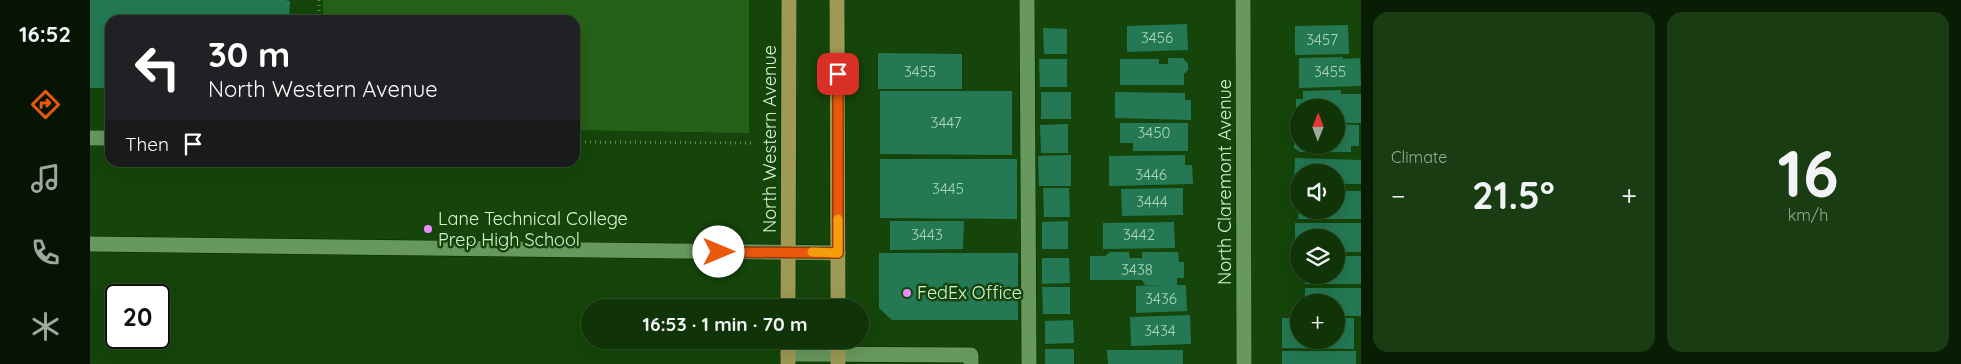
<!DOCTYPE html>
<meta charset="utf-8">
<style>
body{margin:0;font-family:Quicksand,sans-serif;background:#193c12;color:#f1f3f6;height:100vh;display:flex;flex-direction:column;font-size:19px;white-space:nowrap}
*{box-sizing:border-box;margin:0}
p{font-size:16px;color:#9caa9c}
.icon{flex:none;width:28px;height:28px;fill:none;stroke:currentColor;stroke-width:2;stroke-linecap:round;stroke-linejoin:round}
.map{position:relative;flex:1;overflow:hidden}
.sheet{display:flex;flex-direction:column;gap:12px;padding:12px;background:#091d04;width:600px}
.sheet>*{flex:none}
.top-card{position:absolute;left:15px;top:15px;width:475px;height:152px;border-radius:15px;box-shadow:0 5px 20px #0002,0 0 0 1px #304f29;background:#202124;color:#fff;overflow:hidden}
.needle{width:32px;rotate:1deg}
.tools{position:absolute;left:1200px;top:99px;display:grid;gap:10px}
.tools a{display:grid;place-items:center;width:55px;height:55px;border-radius:50%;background:#103408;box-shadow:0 5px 20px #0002,0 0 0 1px #304f29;font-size:25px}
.speed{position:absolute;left:15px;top:284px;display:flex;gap:10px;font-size:25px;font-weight:700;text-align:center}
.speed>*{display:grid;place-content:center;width:65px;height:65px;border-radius:50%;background:#103408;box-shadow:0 5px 20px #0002,0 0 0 1px #304f29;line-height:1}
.speed .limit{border:2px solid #111;border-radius:8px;background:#fff;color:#111}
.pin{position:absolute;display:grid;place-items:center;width:42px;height:42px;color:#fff;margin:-21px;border-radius:10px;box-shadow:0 2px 8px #0006}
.me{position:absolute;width:55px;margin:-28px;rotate:90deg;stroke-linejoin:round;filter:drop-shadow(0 0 4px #0008)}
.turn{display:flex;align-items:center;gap:18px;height:105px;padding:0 20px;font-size:22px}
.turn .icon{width:65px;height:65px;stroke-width:2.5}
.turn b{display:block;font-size:35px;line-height:42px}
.then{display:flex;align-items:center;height:48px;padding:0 20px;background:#0003;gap:10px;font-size:19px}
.big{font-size:38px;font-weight:700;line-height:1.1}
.sheet .tile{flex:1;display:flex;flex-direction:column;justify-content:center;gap:8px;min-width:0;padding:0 18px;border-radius:15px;background:#193c12}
.sheet .dial{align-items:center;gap:0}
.dial b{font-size:65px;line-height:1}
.heat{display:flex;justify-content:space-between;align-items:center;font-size:28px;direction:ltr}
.sheet .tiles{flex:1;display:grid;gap:12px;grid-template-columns:repeat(2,1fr)}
.trip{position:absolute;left:491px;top:299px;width:288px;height:50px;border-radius:25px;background:#103408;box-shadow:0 5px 20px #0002,0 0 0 1px #304f29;font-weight:700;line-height:50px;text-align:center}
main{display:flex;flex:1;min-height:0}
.tab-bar{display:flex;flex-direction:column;width:90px;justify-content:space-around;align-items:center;background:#061503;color:#9caa9c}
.tab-bar .icon{width:35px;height:35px}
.tab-bar .on{color:#ea580c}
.tab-bar b{font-size:22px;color:#f1f3f6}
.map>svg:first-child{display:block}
</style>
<main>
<nav class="tab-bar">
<b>16:52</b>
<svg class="icon on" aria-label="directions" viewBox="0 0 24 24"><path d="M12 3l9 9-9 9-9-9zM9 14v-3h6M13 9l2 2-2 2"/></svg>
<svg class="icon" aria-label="music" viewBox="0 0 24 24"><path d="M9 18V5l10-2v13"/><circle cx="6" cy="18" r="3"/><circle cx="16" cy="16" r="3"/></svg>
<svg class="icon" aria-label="phone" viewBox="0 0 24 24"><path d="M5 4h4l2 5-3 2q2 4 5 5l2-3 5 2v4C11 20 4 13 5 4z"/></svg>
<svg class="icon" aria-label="climate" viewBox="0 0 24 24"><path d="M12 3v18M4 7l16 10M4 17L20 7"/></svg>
</nav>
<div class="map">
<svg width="1271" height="364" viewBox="0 0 1271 364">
<rect width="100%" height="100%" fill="#15450a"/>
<path fill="#266119" d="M233,0h426v133l-174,-3v-110h-252z"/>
<path fill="#247954" d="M0,0h195l5,1 -1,19h-179v68h-20z
M1097,24l1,26 -61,2v-26z
M1258,25l1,29 -54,1v-29z
M953,28l24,1v25h-23z
M788,53l84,1v35h-84z
M1253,57v2l17,-1 1,28 -62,2v-30z
M1078,58h15l5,6v6l-4,4v11h-64v-26h39v5h9z
M949,59h28v28h-27z
M1251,90v4h20v29h-18l-3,-4h-4v-11h-37v11h-3v-20h7v-8z
M790,91h132v64l-132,-1z
M951,92h30v27h-30z
M1025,92l70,1v7h6v20l-76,-2z
M1030,123h68v28h-55v-8h-13z
M978,124v29h-27l-1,-28z
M1246,124l23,1v21h-8v6h-51l-6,-4v-21l5,-2v20h37z
M981,155v31h-32l-1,-30z
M1095,155v10h7l1,19 -84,2v-30z
M1205,158l66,2v24h-25v-12h-37v11h-5z
M790,159h137v60l-137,-1z
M953,188h26l1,29h-26z
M1093,188v27l-61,1 -1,-27z
M1246,191h25v28h-63l1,-9h37z
M800,221h74l-1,28 -73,1z
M978,221v28h-26v-27z
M1084,222l1,26 -72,1v-26z
M1205,223h66v29h-25v-14h-37v14h-4z
M1020,252h19l1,6h12v-6h36l1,10h5v16h-7v7h9l1,26 -51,2v-27l27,-1h-18l-3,-5h-52v-24h15z
M789,253h139v67h-126l-13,-12z
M1246,256h25v28h-56l1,-9h30z
M952,258h27l1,25 -28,1z
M952,287h28v27h-27z
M1215,288h56v28h-25v-14h-31z
M1100,315l1,29 -60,2 -1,-29z
M1192,318h17v22h37v-22h18v31l-72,-1z
M983,320l1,23 -29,1v-23z
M955,349h29v15h-29z
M1017,350h76v14h-75z
M1192,351h74v13h-74z"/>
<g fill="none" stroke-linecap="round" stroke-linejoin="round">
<defs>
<path id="minor" d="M937,0l2,364
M1153,0l1,364
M0,138h20
M0,244l748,9
M698,354l183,1v9"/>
<path id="major" d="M747,0l1,308
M698,308l1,-308
M748,340v24
M698,364v-24"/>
</defs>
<use href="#minor" stroke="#042800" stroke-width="16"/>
<use href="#major" stroke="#042800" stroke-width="16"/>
<path stroke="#638b5a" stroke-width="3" stroke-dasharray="1 4" stroke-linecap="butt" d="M229,0v20
M485,142l180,1"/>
<use href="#minor" stroke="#67995e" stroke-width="15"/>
<use href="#major" stroke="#9e9954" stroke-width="15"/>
</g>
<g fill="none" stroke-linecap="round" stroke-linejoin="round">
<defs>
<path id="route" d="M629,252l119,1v-179"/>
</defs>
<use href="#route" stroke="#983908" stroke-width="12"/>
<use href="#route" stroke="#ea580c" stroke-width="9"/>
<path stroke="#f59e0b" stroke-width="9" d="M722,252l26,1v-34"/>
</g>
<g fill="#ea8dfd" stroke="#15450a" stroke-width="2">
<circle cx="338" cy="229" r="5"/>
<circle cx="817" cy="293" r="5"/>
</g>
<g text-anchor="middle" stroke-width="5" stroke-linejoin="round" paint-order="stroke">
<g font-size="15" fill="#acd6b5">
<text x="1067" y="43">3456</text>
<text x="1232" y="45">3457</text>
<text x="830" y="77">3455</text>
<text x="1240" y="77">3455</text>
<text x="856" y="128">3447</text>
<text x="1064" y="138">3450</text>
<text x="1061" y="180">3446</text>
<text x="858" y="194">3445</text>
<text x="1062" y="207">3444</text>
<text x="837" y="240">3443</text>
<text x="1049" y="240">3442</text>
<text x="1047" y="275">3438</text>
<text x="1071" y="304">3436</text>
<text x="1070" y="336">3434</text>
</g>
<g font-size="18" fill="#daf5d5" stroke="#15450a">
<text transform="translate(680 139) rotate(-90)" y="6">North Western Avenue</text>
<text transform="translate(1135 182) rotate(-90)" y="6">North Claremont Avenue</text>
</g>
<g font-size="18" fill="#daf5d5" stroke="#15450a" text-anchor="start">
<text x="348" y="225">Lane Technical College<tspan x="348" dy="21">Prep High School</tspan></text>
<text x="827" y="299">FedEx Office</text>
</g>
</g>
</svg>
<div class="tools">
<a><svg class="needle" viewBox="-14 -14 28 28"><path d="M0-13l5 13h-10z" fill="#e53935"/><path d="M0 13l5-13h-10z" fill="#9caa9c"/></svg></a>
<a><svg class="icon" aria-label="sound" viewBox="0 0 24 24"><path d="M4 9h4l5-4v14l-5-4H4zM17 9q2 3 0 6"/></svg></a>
<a><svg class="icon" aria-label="layers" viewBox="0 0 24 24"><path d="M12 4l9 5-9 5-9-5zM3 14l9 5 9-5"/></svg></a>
<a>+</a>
</div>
<div class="speed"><div class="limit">20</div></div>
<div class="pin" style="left:748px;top:74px;background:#d93025"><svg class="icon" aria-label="arrive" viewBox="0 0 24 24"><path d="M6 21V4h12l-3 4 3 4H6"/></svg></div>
<svg class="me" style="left:629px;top:252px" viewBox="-20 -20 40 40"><circle r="19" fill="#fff"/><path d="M0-13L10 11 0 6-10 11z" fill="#ea580c"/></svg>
<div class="trip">16:53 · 1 min · 70 m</div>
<div class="top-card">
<div class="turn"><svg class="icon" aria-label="left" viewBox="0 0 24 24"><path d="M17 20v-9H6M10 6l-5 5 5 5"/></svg><div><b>30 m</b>North Western Avenue</div></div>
<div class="then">Then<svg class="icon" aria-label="arrive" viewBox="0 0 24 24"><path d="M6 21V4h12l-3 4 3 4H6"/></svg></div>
</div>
</div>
<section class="sheet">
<div class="tiles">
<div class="tile"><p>Climate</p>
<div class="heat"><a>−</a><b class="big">21.5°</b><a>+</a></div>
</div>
<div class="tile dial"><b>16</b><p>km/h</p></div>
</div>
</section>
</main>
